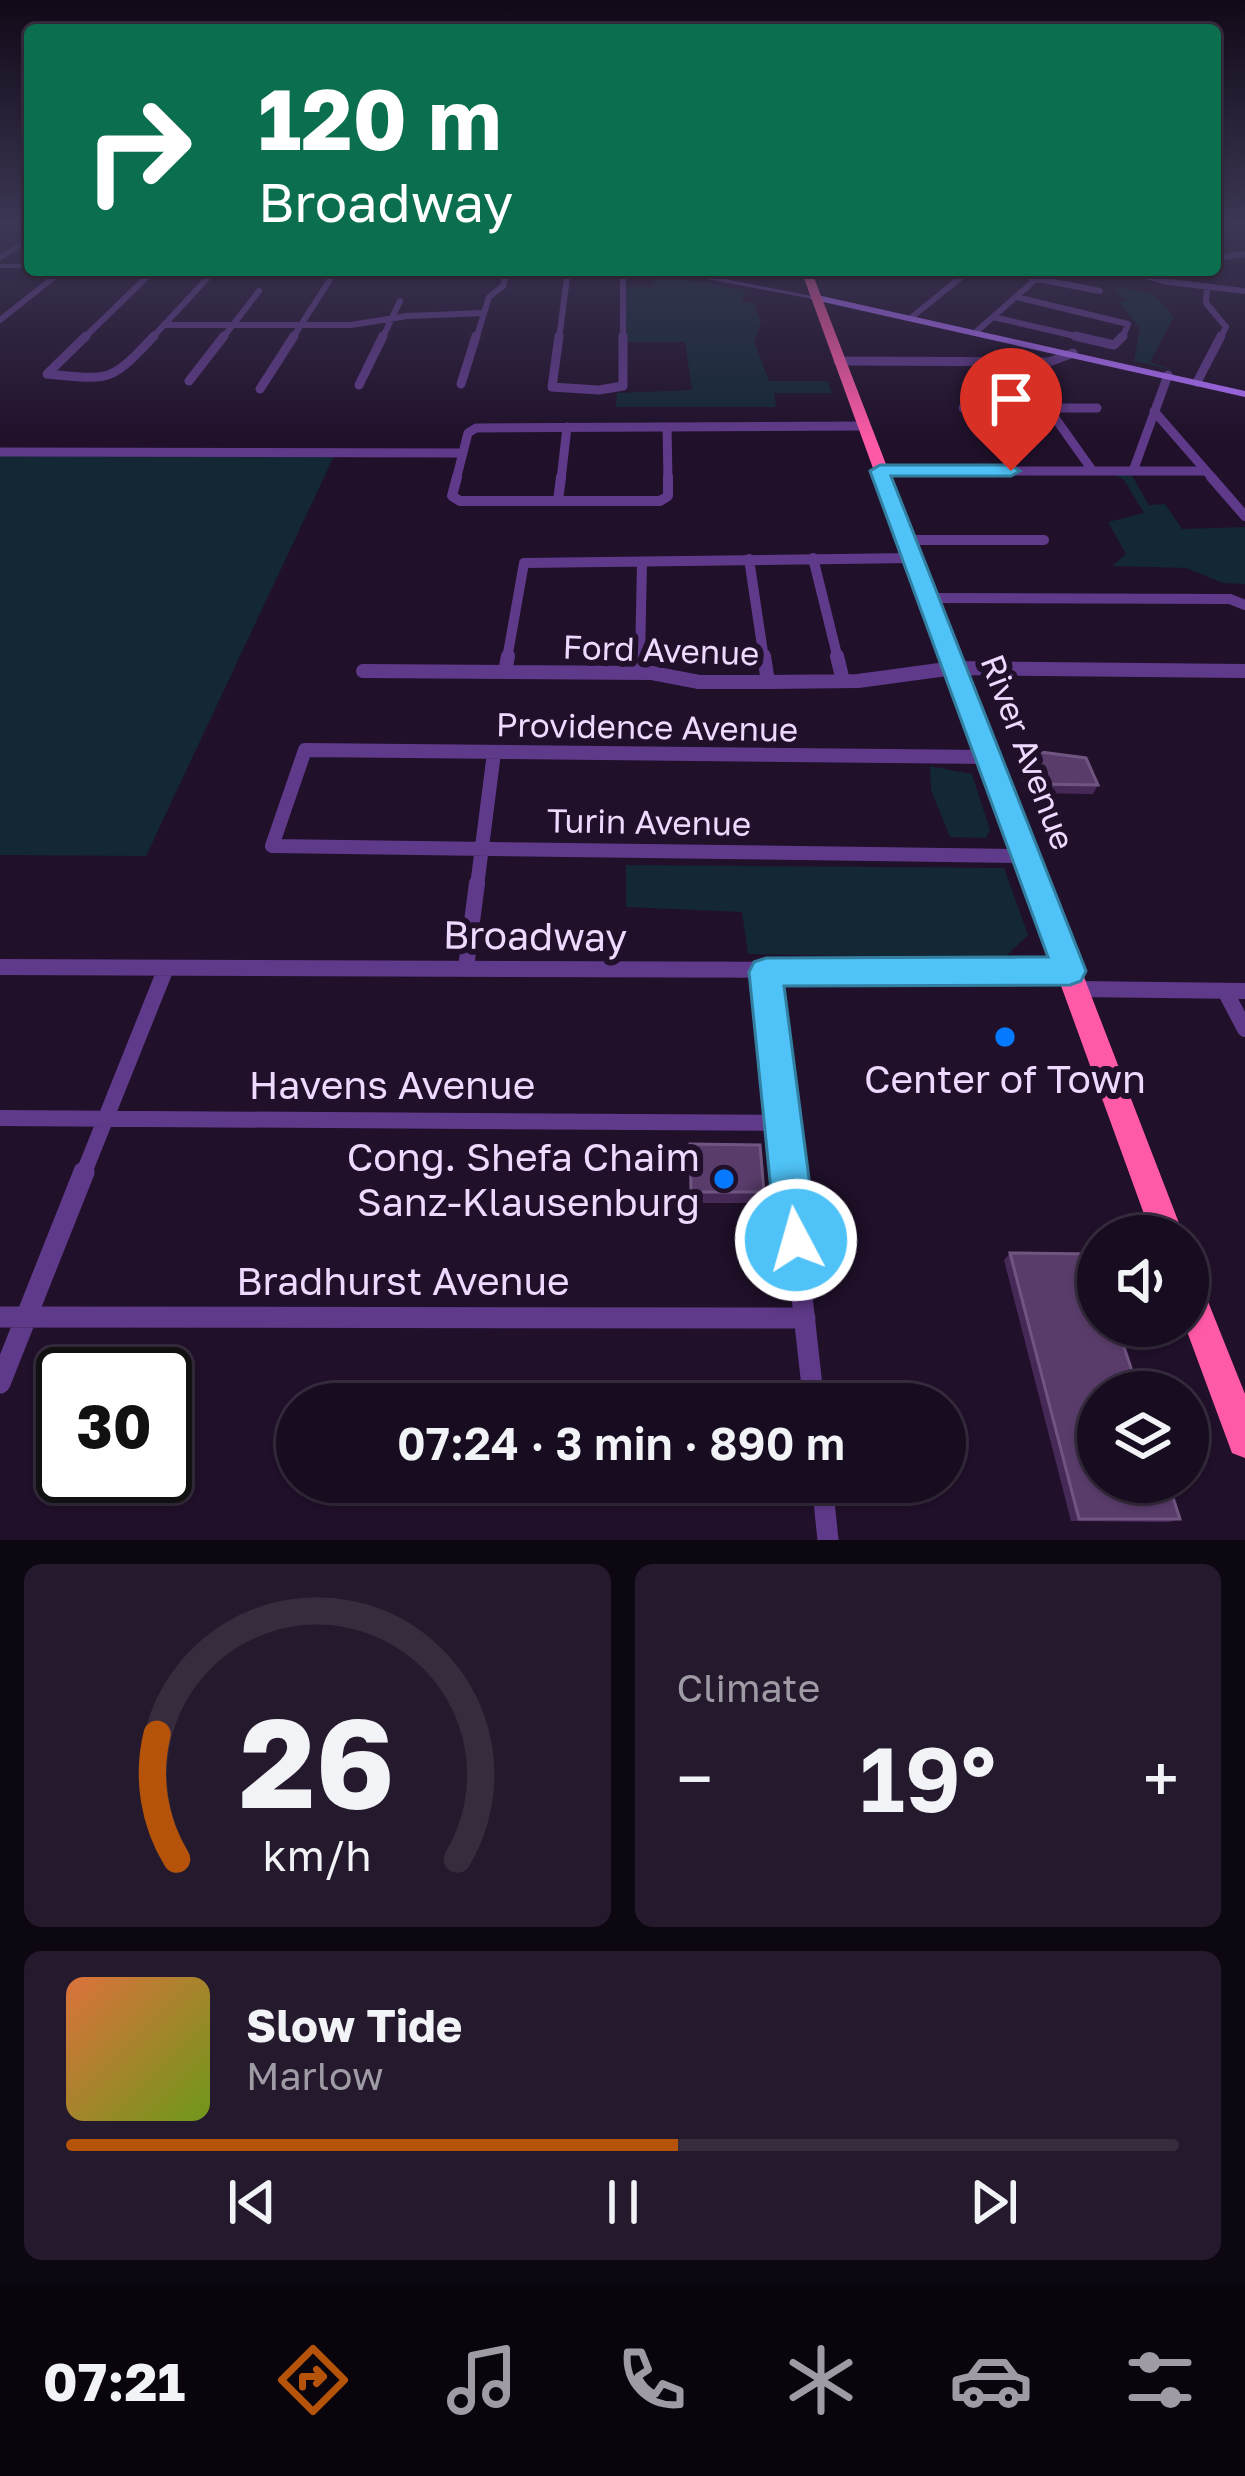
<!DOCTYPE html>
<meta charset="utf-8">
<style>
body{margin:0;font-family:"Golos Text",sans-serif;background:#251a2d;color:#f1f3f6;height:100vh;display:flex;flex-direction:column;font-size:45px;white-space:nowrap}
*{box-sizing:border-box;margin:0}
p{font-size:39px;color:#9f9ba5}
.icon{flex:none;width:66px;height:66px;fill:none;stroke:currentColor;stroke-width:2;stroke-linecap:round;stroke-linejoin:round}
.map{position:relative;height:1540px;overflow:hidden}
.sheet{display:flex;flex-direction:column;gap:24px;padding:24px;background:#0d0712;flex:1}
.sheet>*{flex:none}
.guide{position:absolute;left:24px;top:24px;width:1197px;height:252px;border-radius:12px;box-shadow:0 3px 9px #0004,0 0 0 3px #362c3e;background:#0b6e4f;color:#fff;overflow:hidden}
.fabs{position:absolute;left:1077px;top:1215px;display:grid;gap:24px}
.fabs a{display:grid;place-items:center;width:132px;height:132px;border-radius:50%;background:#180c20;box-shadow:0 3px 9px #0004,0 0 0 3px #362c3e;font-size:60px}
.speed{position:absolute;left:36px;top:1347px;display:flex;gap:24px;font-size:60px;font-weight:700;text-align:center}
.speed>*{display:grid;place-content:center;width:156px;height:156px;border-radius:50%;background:#180c20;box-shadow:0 3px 9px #0004,0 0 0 3px #362c3e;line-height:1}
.speed .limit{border:6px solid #111;border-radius:18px;background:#fff;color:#111}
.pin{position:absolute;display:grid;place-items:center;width:102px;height:102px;color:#fff;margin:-123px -51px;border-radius:50% 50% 50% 0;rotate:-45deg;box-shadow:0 0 12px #0007}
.pin .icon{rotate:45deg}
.me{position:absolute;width:132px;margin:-66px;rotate:354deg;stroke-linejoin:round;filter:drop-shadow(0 0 9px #0008)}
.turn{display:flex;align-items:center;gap:42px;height:252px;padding:0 36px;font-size:54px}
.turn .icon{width:156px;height:156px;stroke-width:2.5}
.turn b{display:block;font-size:84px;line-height:102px}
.big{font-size:90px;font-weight:600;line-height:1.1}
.sheet .widget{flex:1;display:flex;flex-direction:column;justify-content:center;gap:18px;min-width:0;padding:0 42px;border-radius:18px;background:#251a2d}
.sheet .dial{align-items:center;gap:0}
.dial svg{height:312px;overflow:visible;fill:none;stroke:#362c3e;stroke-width:7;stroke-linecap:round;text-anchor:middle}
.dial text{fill:#f1f3f6;stroke:none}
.song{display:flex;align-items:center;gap:36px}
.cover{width:144px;height:144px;border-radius:18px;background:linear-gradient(135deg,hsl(20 70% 55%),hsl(80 70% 35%))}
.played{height:12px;border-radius:6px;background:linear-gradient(90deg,#b45309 55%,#362c3e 55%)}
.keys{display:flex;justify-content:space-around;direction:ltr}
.heat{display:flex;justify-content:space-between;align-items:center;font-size:66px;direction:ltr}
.sheet .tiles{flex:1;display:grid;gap:24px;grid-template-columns:1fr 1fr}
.widget:last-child{grid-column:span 2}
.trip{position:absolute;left:276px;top:1383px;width:690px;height:120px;border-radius:60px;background:#180c20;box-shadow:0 3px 9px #0004,0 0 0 3px #362c3e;font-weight:600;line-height:120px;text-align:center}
.tabs{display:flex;height:192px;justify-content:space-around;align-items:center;background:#0a050d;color:#9f9ba5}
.tabs .icon{width:84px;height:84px}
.tabs .selected{color:#b45309}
.tabs b{font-size:54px;color:#f1f3f6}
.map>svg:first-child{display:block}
</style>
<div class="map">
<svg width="1245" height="1540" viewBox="0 0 1245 1540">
<rect width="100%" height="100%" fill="#20102a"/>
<path fill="#132734" d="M654,274l90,16 -2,11 12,3 7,18 -7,19 15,40h59l4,12h-58l2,14h-160l1,-14 75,-3 -7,-48h-58l-3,-55h31z
M1119,287l34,7 21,23 -24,45 26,9 -42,-10 6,-33 -21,-26 7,-2 -10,-8z
M0,452h336l-190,404 -146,-1z
M1113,474h18l18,31 16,-1 17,25 63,-2v57l-22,-1 -37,-15 -74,-2 14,-12 -18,-32 36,-9 -20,-33z
M930,766l42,8 18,56 -4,8 -36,-1 -19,-47z
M626,865l378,3 24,67 -25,24 -255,-5 -6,-42 -116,-5z"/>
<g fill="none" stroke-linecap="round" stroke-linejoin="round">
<path stroke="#603a8a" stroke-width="6" d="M1215,258l30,-4
M623,270v69
M1124,270l44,12 77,9
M1032,278l68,13
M1207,288l-1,15 20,24 -6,12
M1016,297l112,27 -6,15
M912,317l53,-43
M993,317l95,22
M0,320l63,-50
M165,325h186l56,-9 76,-3
M977,331l57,-50 -9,-11
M83,339l71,-69
M151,339l64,-69
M222,339l37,-48
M292,339l44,-69
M382,339l18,-38
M476,339l13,-42 14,-11 4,-16
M559,339l9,-69"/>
<path stroke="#603a8a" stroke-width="9" d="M86,336l-39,38c64,6 63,9 107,-38
M559,336l-7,51 47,3 24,-4v-50
M1075,336l39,9 9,-9
M838,361l211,1 24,-9
M189,381l35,-45
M1197,382l24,-46
M461,384l15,-48
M359,385l24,-49
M260,389l34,-53
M963,408h134
M1048,408l44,62
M1154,411l60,69
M667,427l1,53
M0,452l463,1
M880,471h325
M1133,471l35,-96
M456,480l12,-47 8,-5 386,-2
M561,480l6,-53"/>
<path stroke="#603a8a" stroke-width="10" d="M457,477l-5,19 8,5h200l8,-5v-19
M1211,477l34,39
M558,501l3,-24
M906,540h138
M813,558l25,101
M749,559l15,100
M928,598l302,1 15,6
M507,659l17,-96 389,-5
M640,659l2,-96"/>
<path stroke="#603a8a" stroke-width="14" d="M764,656l4,26
M837,656l6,25
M363,671l289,2 47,9h69l90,-1 96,-13 291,3
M505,672l3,-16
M640,673v-17
M988,757l-683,-7 -33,96 754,10
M477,886l17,-133"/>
<path stroke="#603a8a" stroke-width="16" d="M0,967l1069,4
M466,968l11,-85
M765,972l23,203
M1076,989l169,2
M1225,991l20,38
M0,1118l784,5
M83,1175l83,-207"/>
<path stroke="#603a8a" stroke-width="21" d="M788,1172l26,232
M0,1317l805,1
M0,1383l84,-211
M822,1482l6,58"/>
<path fill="#603a8a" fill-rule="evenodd" d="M30,236v5l-30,20v-6z
M0,264h30v4h-30z
M658,270l33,2 13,-2 -5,4 118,23 -4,2z"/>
<path fill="#b270ff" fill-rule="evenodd" d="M813,294l432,97v6l-435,-98z"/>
<path fill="#ff5aa8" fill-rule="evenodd" d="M801,270h10l373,966h-32z
M1188,1274l11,5 46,115v64l-13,-5 -47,-127h3z"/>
</g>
<path fill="#472958" d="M1018,749l80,36 -5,9 -65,-1 -14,-34z
M690,1144l74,48 -3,11h-71z
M1010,1253l170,266 -11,3 -98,-1 -67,-261z"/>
<path fill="#593c6a" stroke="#705581" stroke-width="3" d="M1018,749l68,9 12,27 -66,-1z
M690,1144l70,1 4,47h-73z
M1010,1253l84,1 4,12v60h19l22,66h-41v90h70l12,37h-101z"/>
<linearGradient id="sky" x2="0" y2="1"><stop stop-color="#120917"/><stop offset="0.51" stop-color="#3c3755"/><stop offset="1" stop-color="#3c3755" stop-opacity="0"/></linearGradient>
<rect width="1245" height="442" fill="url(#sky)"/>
<path fill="#4fc3f7" stroke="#337fa1" stroke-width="3" d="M880,465h131l9,6 -9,5h-120l195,495 -5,10 -11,4 -286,1 33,254 -6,14 -15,6 -14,-6 -6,-14 -27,-268 5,-10 12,-4 282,-1 -178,-486z"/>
<g fill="#0579ff" stroke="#20102a" stroke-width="4.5">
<circle cx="1005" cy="1037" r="12"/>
<circle cx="724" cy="1179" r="12"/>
</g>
<g text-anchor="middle" stroke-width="12" stroke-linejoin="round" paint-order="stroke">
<g font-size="33" fill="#eed9ff" stroke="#20102a">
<text transform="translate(661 650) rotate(2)" y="12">Ford Avenue</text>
<text transform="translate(647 727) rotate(1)" y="12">Providence Avenue</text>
<text transform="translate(1028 752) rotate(69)" y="12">River Avenue</text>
<text transform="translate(649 822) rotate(1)" y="12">Turin Avenue</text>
</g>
<g font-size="39" fill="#eed9ff" stroke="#20102a">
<text transform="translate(535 936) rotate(1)" y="14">Broadway</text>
<text x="392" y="1099">Havens Avenue</text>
<text x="403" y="1295">Bradhurst Avenue</text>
</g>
<g font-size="39" fill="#eed9ff" stroke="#20102a">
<text x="1005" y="1093">Center of Town</text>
<text x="700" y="1171" text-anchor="end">Cong. Shefa Chaim<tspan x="700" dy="45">Sanz-Klausenburg</tspan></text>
</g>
</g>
</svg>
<div class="fabs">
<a><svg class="icon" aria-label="sound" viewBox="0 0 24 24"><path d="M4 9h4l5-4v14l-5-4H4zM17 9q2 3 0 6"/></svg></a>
<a><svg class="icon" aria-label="layers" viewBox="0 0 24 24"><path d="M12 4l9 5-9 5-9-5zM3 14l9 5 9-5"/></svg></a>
</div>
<div class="speed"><div class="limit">30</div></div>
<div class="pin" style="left:1011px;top:471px;background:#d93025"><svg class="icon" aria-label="arrive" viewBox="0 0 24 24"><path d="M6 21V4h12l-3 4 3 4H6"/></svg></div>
<svg class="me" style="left:796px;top:1240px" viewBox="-20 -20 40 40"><circle r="17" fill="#4fc3f7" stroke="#fff" stroke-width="3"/><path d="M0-11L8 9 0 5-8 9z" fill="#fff"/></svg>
<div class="trip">07:24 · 3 min · 890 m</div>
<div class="guide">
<div class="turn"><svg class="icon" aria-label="right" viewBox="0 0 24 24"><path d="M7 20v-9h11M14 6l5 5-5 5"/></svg><div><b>120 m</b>Broadway</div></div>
</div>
</div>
<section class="sheet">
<div class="tiles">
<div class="widget dial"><svg viewBox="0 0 100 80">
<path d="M14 69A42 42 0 1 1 86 69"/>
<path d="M14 69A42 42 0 0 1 9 37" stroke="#b45309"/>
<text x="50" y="56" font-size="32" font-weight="700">26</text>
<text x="50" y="72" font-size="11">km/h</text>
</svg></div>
<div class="widget"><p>Climate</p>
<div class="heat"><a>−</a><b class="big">19°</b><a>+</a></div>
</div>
<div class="widget">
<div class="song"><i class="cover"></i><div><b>Slow Tide</b><p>Marlow</p></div></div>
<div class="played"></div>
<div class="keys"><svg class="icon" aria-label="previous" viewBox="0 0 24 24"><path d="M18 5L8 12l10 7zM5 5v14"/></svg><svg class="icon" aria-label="pause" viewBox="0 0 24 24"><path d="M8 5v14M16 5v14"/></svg><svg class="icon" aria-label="next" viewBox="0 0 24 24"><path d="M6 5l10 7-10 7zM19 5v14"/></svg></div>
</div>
</div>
</section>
<nav class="tabs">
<b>07:21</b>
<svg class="icon selected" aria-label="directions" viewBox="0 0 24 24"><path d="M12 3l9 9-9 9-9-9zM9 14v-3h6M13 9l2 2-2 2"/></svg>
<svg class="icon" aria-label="music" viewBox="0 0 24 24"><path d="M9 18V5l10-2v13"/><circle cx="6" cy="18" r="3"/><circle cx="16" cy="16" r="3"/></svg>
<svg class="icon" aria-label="phone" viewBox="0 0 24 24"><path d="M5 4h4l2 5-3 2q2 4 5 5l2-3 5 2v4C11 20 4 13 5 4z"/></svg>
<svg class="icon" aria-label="climate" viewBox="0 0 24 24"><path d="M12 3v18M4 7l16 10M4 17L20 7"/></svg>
<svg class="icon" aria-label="car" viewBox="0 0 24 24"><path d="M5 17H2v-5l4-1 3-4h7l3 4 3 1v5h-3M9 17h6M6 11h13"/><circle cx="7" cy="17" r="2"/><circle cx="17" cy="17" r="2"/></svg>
<svg class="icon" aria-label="filters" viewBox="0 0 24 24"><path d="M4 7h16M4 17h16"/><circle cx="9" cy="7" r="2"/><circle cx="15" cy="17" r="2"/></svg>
</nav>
